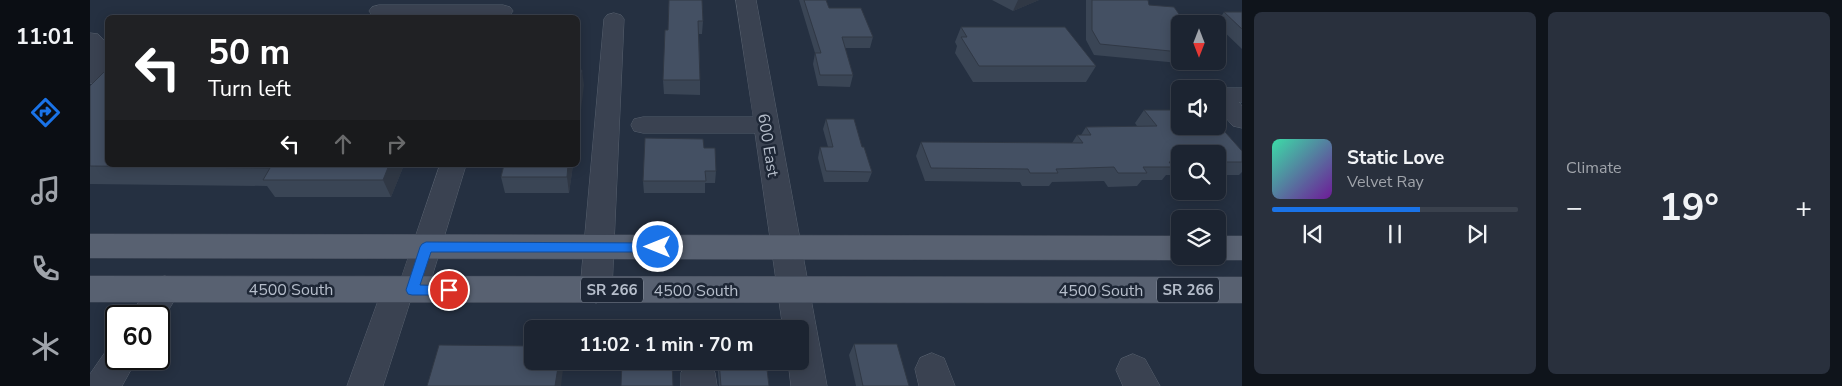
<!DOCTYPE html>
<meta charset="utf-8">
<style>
body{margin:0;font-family:"Nunito Sans",sans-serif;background:#29303d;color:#f1f3f6;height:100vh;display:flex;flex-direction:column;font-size:19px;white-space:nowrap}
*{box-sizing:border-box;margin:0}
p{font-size:16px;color:#a0a4ab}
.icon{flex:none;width:28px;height:28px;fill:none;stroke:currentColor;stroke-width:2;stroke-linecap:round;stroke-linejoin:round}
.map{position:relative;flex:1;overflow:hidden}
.panel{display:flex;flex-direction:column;gap:12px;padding:12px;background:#0f141b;width:600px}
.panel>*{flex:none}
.guide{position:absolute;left:15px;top:15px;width:475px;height:152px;border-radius:8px;box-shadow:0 2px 12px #0003,0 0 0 1px #3a414d;background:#202124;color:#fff;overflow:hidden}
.needle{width:32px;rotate:180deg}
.controls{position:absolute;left:1081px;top:15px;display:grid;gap:10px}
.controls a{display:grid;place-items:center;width:55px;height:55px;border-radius:8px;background:#1c2431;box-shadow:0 2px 12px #0003,0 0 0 1px #3a414d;font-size:25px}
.speed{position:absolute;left:15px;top:305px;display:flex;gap:10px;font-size:25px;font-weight:700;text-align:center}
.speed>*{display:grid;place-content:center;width:65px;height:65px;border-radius:50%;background:#1c2431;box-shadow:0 2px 12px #0003,0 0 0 1px #3a414d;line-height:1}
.speed .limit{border:2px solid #111;border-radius:8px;background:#fff;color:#111}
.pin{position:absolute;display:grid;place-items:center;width:42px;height:42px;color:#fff;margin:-21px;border:2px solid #fff;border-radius:50%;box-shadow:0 1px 5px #0007}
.me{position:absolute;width:55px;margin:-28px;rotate:270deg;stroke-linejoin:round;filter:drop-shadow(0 0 4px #0008)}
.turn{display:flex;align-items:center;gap:18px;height:105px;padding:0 20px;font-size:22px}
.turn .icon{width:65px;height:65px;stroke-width:2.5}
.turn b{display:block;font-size:35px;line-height:42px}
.lanes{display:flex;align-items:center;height:48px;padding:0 20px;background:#0003;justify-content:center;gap:25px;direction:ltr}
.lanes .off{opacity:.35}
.big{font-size:38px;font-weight:700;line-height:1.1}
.panel .widget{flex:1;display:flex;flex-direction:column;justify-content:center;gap:8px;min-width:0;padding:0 18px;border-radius:8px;background:#29303d}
.song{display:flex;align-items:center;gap:15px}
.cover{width:60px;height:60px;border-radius:8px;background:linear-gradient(135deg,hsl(160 70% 55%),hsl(280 70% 35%))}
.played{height:5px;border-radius:2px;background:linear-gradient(90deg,#1a73e8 60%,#3a414d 60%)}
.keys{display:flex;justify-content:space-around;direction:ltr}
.heat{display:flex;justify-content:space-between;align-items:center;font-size:28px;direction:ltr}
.panel .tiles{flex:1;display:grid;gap:12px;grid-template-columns:repeat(2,1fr)}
.trip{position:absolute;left:434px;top:320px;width:285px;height:50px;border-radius:8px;background:#1c2431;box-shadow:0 2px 12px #0003,0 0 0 1px #3a414d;font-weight:700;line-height:50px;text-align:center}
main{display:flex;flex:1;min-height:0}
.menu{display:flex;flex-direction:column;width:90px;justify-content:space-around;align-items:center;background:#0b0e14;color:#a0a4ab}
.menu .icon{width:35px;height:35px}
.menu .active{color:#1a73e8}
.menu b{font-size:22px;color:#f1f3f6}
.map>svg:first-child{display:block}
</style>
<main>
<nav class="menu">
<b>11:01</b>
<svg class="icon active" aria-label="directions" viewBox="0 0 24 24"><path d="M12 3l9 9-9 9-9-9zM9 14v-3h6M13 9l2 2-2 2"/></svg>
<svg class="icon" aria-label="music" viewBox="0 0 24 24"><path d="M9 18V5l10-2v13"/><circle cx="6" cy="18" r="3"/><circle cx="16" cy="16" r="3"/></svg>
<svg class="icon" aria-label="phone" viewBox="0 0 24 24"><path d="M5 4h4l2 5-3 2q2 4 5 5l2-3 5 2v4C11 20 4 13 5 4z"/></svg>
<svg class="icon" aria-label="climate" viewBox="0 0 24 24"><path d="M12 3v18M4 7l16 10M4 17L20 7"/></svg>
</nav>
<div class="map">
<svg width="1152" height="386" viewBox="0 0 1152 386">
<rect width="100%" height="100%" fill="#253041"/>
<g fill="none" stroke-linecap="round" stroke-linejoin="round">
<defs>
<path id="minor" d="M646,0h20l71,386h-36l-3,-25h12v-32h-17l-28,-196h-112l-9,-2 -3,-6 3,-6 9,-2h110z
M289,5h124l7,2 3,4 -3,4 -7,2h-124l-7,-2 -3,-4 3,-4z
M524,13l7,2 3,4 -12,271 -5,9 -11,4 -11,-4 -5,-9 24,-271 3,-4z
M0,33l8,1 9,9 -3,29h4v14l-18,-3z
M1128,88h24v14h-3l3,4v22l-9,-2 -15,-17v-20h-4z
M350,165h26l-38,125 -5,9 -13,3 -27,84h-36l35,-96 5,-9 14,-3z
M75,276l11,4 5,9 -22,37v-10h-28l5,-10 18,-26z
M26,345v14h21l-15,27h-32v-12l18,-26z
M842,353l12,5 11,28h-36l-4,-17 5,-11z
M1043,354l12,5 15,27h-37l-7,-16 5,-11z
M597,361l23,1 5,11 2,13h-36v-13z"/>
<path id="major" d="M0,234l1090,2v20h11l-11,4 -1090,-2z
M1128,236h24v24h-24l-11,-4h11z
M0,276l1152,1v26l-1152,-1z"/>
</defs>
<use href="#minor" stroke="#57606e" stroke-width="1"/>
<use href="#major" stroke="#434b5a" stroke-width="1"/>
<use href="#minor" fill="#3a4251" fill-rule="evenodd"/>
<use href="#major" fill="#586171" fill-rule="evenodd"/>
</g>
<path fill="#3a4555" d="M579,0l34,21 -1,13h-3l1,46v15l-36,-1 -1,-14 5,-50z
M709,0h27l3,8 44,29 -3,11h-25l8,27 -3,12 -32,-1 -5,-22 2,-11z
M902,0h47l-26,11z
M996,0h60l3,5 31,19v37h23l-3,4 -106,-10 -8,-15z
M1134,12h18v37l-24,-23v-2h-2z
M871,27l135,39 -10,16h-113l-18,-29 2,-7 -2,-4z
M0,86l18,79h296l-13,32h-116l-8,-11 -177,-2z
M1054,110l36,16 62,25v21l-3,3h-21v-21h-38v21h-14l-4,5h-20l-5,6 -29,1 -4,-6 -52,1 -3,4h-27l-2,-4 -95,-1 -9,-25 5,-14 151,1 5,-8h4l5,-8 51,-1 -2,-3z
M736,119l46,53 -4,10h-44l-6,-24 2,-11h8l-5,-18z
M614,148l12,23 -1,12h-10v10h-61l-1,-12z
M414,165h69l-4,28h-64l-4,-16z
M764,344l55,42h-53l-7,-31z
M627,361h49l3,25h-50z"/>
<path fill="#303845" d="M928,0h21l-26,11z
M492,70l2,15 -6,49v-31z
M299,165h15l-13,32 -8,-17z
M478,165h5l-4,28 -2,-16z
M469,361h5l-3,25h-6z"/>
<path fill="#445063" stroke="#303845" d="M579,0h33l1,21h-5l2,59h-37l2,-50h3z
M714,0h22l3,8h32l12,29h-31l11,38h-33l-5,-22h6z
M1002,0h56l1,5 25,2 12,17h-6v28l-80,-8 -8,-14z
M1134,12h18v17z
M871,27h104l31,39h-117l-18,-29h6z
M18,68v97h281l-6,15h-120l7,-12 -180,-2v-80z
M488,70h4l-4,33z
M1054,110h33l3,3v13h38v-2l24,27v11h-24v-8h-38v8h-11l4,5h-30l4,6h-29l-4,-6 -58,2 2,4h-28l-2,-4 -97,-1 -10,-26 162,1 -6,-8h14l-5,-8 71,-1z
M736,119h28l8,28h2l8,25 -46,-1 -6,-24h13z
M555,138l58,1 1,9h11l1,23h-11l1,10h-63z
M414,165h64l-1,12h-66z
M764,344h43l12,42h-46z
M349,345l93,1v15h27l-4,25h-128z
M532,361h50l1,25h-52z
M629,361h47l3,25h-48z"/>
<path fill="#1a73e8" stroke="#114b97" d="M336,242l232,1 4,1 2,3 -2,4 -4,1h-227l-11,33 34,1 2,4 -2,4 -5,1h-37l-4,-1 -2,-4 14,-43 2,-3z"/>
<g text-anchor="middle" stroke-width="5" stroke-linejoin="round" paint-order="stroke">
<g fill="#1e2736" stroke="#88919e" stroke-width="1">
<rect x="491" y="277.5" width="62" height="25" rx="4"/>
<rect x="1067" y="277.5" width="62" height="25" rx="4"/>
</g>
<g font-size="15" font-weight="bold" fill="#b6becb">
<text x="522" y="295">SR 266</text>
<text x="1098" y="295">SR 266</text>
</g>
<g font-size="16" fill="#b6becb" stroke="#1e2736">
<text transform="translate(679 145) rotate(81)" y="6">600 East</text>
<text x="201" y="295">4500 South</text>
<text x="606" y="296">4500 South</text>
<text x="1011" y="296">4500 South</text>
</g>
</g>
</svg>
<div class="controls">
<a><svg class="needle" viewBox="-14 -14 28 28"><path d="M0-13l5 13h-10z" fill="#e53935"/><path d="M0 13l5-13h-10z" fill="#a0a4ab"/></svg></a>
<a><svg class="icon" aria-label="sound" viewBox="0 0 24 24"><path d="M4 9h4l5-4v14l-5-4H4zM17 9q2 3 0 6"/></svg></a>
<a><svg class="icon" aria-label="search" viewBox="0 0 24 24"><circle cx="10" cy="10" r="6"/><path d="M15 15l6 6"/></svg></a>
<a><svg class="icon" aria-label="layers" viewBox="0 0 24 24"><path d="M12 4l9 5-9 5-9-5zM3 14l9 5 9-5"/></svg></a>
</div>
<div class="speed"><div class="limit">60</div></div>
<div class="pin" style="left:359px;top:290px;background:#d93025"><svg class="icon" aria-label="arrive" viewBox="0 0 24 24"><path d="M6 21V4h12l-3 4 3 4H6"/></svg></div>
<svg class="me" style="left:568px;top:247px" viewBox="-20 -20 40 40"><circle r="17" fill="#1a73e8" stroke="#fff" stroke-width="3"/><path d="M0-11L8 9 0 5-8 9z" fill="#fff"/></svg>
<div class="trip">11:02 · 1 min · 70 m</div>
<div class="guide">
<div class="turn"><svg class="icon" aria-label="left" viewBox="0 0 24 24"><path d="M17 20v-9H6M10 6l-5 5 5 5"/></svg><div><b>50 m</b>Turn left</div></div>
<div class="lanes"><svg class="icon" aria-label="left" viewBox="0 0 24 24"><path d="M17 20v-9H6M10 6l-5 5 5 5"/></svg><svg class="icon off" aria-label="ahead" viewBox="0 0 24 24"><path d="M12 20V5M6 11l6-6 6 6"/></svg><svg class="icon off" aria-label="right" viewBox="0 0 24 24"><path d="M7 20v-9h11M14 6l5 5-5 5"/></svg></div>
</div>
</div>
<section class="panel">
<div class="tiles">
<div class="widget">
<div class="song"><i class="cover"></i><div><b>Static Love</b><p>Velvet Ray</p></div></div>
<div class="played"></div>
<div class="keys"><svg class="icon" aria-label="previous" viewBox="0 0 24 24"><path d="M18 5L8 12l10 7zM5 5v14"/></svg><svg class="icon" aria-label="pause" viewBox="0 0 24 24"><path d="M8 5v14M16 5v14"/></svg><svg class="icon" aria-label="next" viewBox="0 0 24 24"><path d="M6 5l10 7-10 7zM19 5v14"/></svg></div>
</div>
<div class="widget"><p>Climate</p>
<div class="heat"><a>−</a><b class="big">19°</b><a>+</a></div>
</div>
</div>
</section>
</main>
